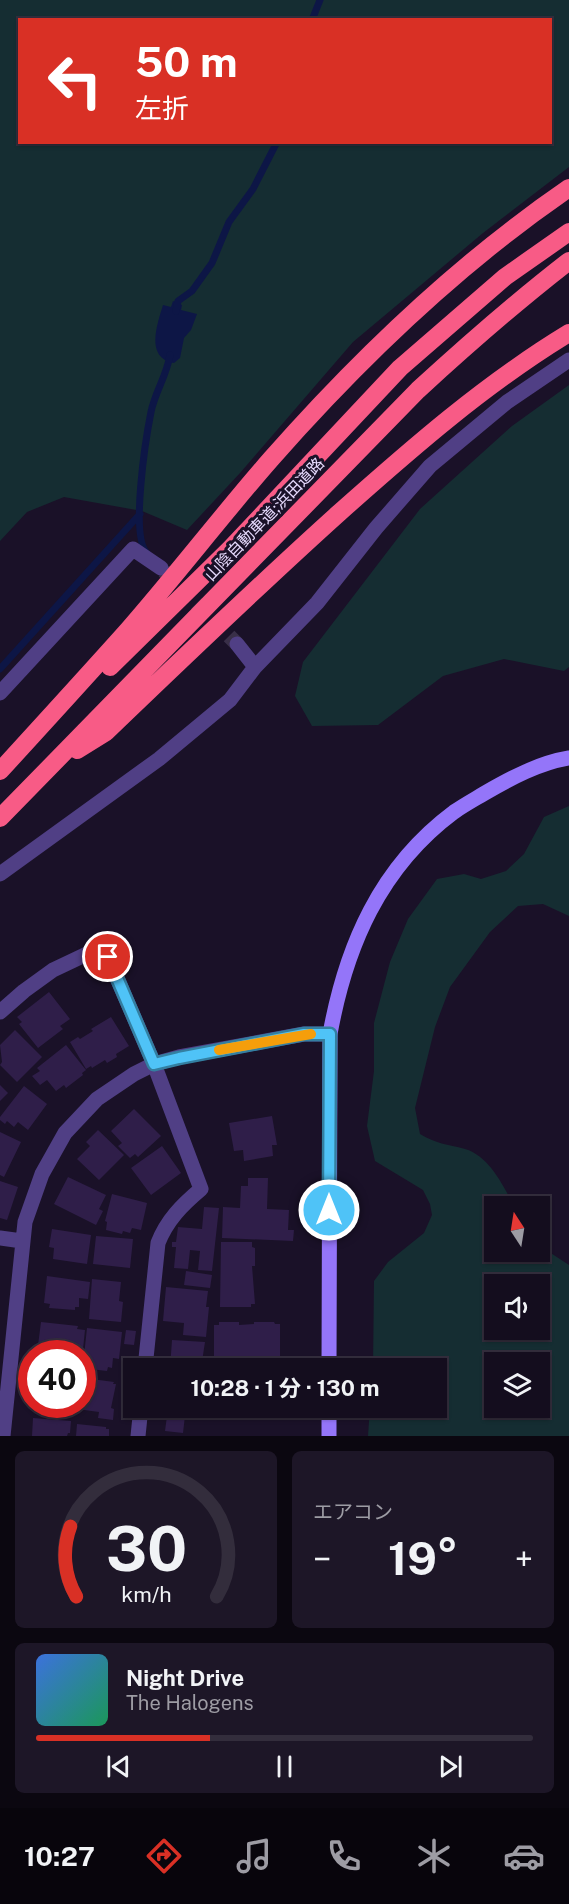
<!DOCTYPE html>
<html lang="ja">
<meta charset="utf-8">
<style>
body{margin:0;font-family:"Public Sans","Noto Sans JP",sans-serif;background:#1d1627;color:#f1f3f6;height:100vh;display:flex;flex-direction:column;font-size:22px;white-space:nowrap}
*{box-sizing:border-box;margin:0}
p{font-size:20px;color:#9d9ca4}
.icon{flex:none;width:33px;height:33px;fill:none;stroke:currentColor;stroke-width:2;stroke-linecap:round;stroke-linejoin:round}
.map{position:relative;height:1436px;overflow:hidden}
.drawer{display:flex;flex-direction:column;gap:15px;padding:15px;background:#0b0710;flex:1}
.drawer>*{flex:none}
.top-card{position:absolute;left:18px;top:18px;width:534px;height:126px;border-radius:0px;box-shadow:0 2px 4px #0004,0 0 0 2px #332d3c;background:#d93025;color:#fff;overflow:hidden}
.needle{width:39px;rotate:348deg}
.fabs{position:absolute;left:484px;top:1196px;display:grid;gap:12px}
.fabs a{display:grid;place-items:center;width:66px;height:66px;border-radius:0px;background:#140d1e;box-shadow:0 2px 4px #0004,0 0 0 2px #332d3c;font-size:30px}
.speed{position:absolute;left:18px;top:1340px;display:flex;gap:12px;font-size:30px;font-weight:700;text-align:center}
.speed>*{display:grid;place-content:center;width:78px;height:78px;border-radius:50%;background:#140d1e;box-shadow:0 2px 4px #0004,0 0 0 2px #332d3c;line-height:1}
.speed .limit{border:9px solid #d22;background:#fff;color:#111}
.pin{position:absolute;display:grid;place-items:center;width:51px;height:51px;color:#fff;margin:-26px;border:3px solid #fff;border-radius:50%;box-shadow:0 2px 6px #0007}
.me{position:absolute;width:66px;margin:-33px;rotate:0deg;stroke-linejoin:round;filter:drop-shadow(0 0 4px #0008)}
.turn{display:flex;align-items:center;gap:21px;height:126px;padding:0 18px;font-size:27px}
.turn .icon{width:78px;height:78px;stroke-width:2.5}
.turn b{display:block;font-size:42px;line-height:51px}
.big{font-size:45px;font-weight:700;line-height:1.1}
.drawer .card{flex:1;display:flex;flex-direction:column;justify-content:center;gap:9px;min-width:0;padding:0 21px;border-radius:9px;background:#1d1627}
.drawer .dial{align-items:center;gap:0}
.dial svg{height:156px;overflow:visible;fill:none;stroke:#332d3c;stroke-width:7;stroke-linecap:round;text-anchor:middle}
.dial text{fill:#f1f3f6;stroke:none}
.song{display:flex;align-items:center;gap:18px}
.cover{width:72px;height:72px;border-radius:9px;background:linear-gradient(135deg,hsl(220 70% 55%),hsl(150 70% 35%))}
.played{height:6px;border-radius:3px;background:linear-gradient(90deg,#d93025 35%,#332d3c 35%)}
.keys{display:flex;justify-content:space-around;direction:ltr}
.heat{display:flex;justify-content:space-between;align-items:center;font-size:33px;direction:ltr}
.drawer .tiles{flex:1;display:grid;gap:15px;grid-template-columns:1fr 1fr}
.card:last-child{grid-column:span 2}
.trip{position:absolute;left:123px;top:1358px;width:324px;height:60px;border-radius:0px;background:#140d1e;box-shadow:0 2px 4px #0004,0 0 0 2px #332d3c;font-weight:700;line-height:60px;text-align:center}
.menu{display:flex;height:96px;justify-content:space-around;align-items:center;background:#08050c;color:#9d9ca4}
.menu .icon{width:42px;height:42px}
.menu .active{color:#d93025}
.menu b{font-size:27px;color:#f1f3f6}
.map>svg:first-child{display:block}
</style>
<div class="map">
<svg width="569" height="1436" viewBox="0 0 569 1436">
<rect width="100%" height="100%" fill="#1a1128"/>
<path fill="#152d32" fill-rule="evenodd" d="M0,0h569v167l-86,66 -130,109 -113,131 -53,57 -45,-19 -78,-14 -37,15 -27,29zM20,20h530v122h-530z
M569,385v282l-5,4 -60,-12 -61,17 -65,49 -66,1 -17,-30 8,-34 117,-153 92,-83z
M569,806v110l-26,-12 -25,2 -28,26 -40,55 -15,40 -20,81 5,26c16,10 27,10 45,15 24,7 38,36 49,57h-19v45h45v-5l29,19v171h-201l2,-29h66v-39h-63l1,-87 14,-19 36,-29 8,-18 -2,-11 -7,-14 -48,-29 -8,-35 7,-55v-48l16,-61 18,-43 29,-40 27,-5 17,5 25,-8 18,-17 20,-37zM495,1284h45v45h-45zM495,1362h45v45h-45z"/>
<path fill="#0d1646" d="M173,301l9,4 -1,5 16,4 -6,16 -7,8 -4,20 -6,5c-29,-5 -17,-38 -11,-58l8,2z"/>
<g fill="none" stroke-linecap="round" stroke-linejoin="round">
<path stroke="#0d1646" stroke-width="7" d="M312,20l8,-20
M176,311l2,-10 14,-10 20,-28 17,-41 24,-33 24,-47
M147,553c-17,-16 -1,-116 4,-141 4,-20 16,-37 19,-57
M0,669l140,-155"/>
</g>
<path fill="#2f1e49" d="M49,992l21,27 -10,7 3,3 -25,19 -19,-24 3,-2 -5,-5z
M111,1017l18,29 -13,8 1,3 -10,6 -2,-3 -13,8 -1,-2 -5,3 -16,-27 8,-5 2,2 13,-8 -2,-2z
M15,1030l27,27 -25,25 -17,-17 2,-3 -2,-17z
M66,1045l20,25 -4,3 1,2 -17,13 -2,-3 -8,6 -9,-11 -7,5 -8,-9 8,-5 -3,-3z
M0,1085l8,8 -8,8z
M24,1086l23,18 -19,26 -10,-8 -4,5 -7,-6 -2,3 -5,-4v-3z
M134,1109l27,27 -23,21 -3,-3 -5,4 -12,-12 4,-3 -11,-12z
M272,1116l5,29h-5l1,11 -29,5 -1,-11 -9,1 -5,-28z
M98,1130l26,25 -25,25 -22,-21 13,-13 -4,-4z
M0,1132l21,10 -17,35 -4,-2z
M162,1146l19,27 -30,22 -20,-27z
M68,1177l38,18 -7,14 4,2 -7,14 -42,-21z
M248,1178h20l-1,31 22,1 -1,20h6l-1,11 -71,-3 1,-31 17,1 1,-22h7z
M0,1181l18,6 -11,33 -7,-2z
M112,1194l35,9 -6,27 -9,-2 -2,5 -7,-2 -1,3 -16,-4 1,-8 -2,-1z
M204,1207l15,1 -7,63 -14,-1 2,-19 -10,-1 -2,19 -14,-1 2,-21h-4v-5h4l2,-15 24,2z
M52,1229l39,6 -4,29 -34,-5 1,-11 -5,-1z
M96,1236l37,3 -3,29 -37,-4z
M221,1242h31v5l3,1v18h-3l3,38h-4v3h-31z
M186,1271l26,4 -2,13 -26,-3z
M47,1276l43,6 -2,17 -9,-1v9h-4v3l-26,-2 1,-4 -6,-1z
M92,1279l29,3 -2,19 4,1 -2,20 -32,-3z
M166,1287l42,4 -2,16h3l-3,30 -23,-2 1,-12 -21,-2z
M41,1322l37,4 -1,3 8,1 -2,19 -7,-1 -1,5h-38z
M219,1322h20v3l15,-1v-2h20l1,2h5v38h-66v-37h5z
M87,1328l35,4 -3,27 -6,-1 -1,10 -4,-1 -1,4 -17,-2 -1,6 -7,-1z
M126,1330l10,1 -2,14 -10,-1z
M172,1340l33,2 -4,26h-31z
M84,1378l30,4 -1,2h3l-5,24 3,1 -1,11 -15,-2 1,-6 -22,-3 1,-5h4z
M154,1407h32l-3,26 -18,-2 2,-15 -14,-1z
M33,1418l38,3 -1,12h-2l-1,3h-35z
M77,1424l29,3v2h3v7h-33z"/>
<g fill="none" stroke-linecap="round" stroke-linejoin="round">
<path stroke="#392f48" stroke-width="15" stroke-dasharray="15 8" stroke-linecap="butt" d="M164,571l73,73"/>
<path stroke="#503f85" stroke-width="15" d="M237,644l18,23
M0,693l133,-144 28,19
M0,874l159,-115 71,-59 25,-33 62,-64 59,-75 54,-62 77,-64 62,-42
M0,1012l24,-21 29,-21 38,-18 17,5 46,107 47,125c-19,16 -34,31 -43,54l-13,125
M0,1238l22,3
M3,1436l22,-214 17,-48 23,-41 32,-34 37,-25 20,-10 25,-7 125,-23h26
M138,1436l3,-29"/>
<path stroke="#9475f9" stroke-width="15" d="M329,1368l1,-334c16,-88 50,-167 124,-222 10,-7 21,-13 31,-19 26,-15 54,-30 84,-35
M329,1407v29"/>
<path stroke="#f85b86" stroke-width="18" d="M110,667l120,-118 170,-181 105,-91 64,-45
M77,750l29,-18c77,-74 154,-148 233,-219 73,-65 146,-129 230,-180
M0,771c43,-47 86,-94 128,-141 49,-56 94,-115 143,-171 89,-101 187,-195 298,-271
M0,818l418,-428c49,-45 98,-88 151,-129"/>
</g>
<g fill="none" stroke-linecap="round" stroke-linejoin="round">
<defs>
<path id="route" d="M108,957l46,107 25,-6 125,-24h26l-1,176"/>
</defs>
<use href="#route" stroke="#337fa1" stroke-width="15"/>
<use href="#route" stroke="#4fc3f7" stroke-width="10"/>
<path stroke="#f59e0b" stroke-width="10" d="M219,1050l92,-16"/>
</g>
<g text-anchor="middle" stroke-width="6" stroke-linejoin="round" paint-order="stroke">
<g font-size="16" fill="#e6dafd" stroke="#1a1128">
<text transform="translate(264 519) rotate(-46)" y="6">山陰自動車道;浜田道路</text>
</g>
</g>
</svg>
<div class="fabs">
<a><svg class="needle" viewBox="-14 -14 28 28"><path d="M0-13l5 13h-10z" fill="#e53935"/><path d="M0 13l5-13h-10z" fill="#9d9ca4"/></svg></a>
<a><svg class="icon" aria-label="sound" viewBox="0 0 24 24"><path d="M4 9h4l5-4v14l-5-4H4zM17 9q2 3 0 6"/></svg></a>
<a><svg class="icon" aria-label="layers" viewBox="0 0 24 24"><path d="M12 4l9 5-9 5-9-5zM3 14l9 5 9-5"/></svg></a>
</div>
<div class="speed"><div class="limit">40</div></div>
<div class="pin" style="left:108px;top:957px;background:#d93025"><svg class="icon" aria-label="arrive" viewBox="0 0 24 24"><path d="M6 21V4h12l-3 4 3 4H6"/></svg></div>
<svg class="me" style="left:329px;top:1210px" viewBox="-20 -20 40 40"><circle r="17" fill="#4fc3f7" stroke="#fff" stroke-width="3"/><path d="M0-11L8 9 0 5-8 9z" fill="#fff"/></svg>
<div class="trip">10:28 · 1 分 · 130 m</div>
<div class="top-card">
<div class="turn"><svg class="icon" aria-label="left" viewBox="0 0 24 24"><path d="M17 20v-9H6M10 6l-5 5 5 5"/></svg><div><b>50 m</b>左折</div></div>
</div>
</div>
<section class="drawer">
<div class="tiles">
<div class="card dial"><svg viewBox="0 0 100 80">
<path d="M14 69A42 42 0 1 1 86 69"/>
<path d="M14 69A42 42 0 0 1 11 33" stroke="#d93025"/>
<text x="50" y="56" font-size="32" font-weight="700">30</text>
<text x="50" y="72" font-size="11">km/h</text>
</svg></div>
<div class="card"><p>エアコン</p>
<div class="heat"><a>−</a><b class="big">19°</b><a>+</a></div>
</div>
<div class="card">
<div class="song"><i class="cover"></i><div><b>Night Drive</b><p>The Halogens</p></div></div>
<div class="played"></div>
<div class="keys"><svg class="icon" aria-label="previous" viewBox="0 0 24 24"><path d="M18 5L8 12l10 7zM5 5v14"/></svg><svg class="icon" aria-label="pause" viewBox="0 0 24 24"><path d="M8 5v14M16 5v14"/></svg><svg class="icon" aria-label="next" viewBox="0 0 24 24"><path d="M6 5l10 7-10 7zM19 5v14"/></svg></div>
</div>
</div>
</section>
<nav class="menu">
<b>10:27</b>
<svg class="icon active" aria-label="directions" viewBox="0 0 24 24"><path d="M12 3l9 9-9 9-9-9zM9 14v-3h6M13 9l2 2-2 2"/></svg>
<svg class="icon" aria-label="music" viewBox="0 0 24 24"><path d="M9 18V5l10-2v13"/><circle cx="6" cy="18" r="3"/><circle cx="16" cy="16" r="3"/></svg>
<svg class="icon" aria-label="phone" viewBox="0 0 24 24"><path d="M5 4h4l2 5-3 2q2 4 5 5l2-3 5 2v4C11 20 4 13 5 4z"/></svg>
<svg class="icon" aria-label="climate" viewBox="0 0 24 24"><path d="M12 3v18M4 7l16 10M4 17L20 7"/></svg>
<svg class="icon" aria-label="car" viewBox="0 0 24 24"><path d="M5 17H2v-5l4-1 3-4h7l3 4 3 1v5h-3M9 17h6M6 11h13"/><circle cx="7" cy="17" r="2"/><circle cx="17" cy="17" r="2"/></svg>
</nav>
